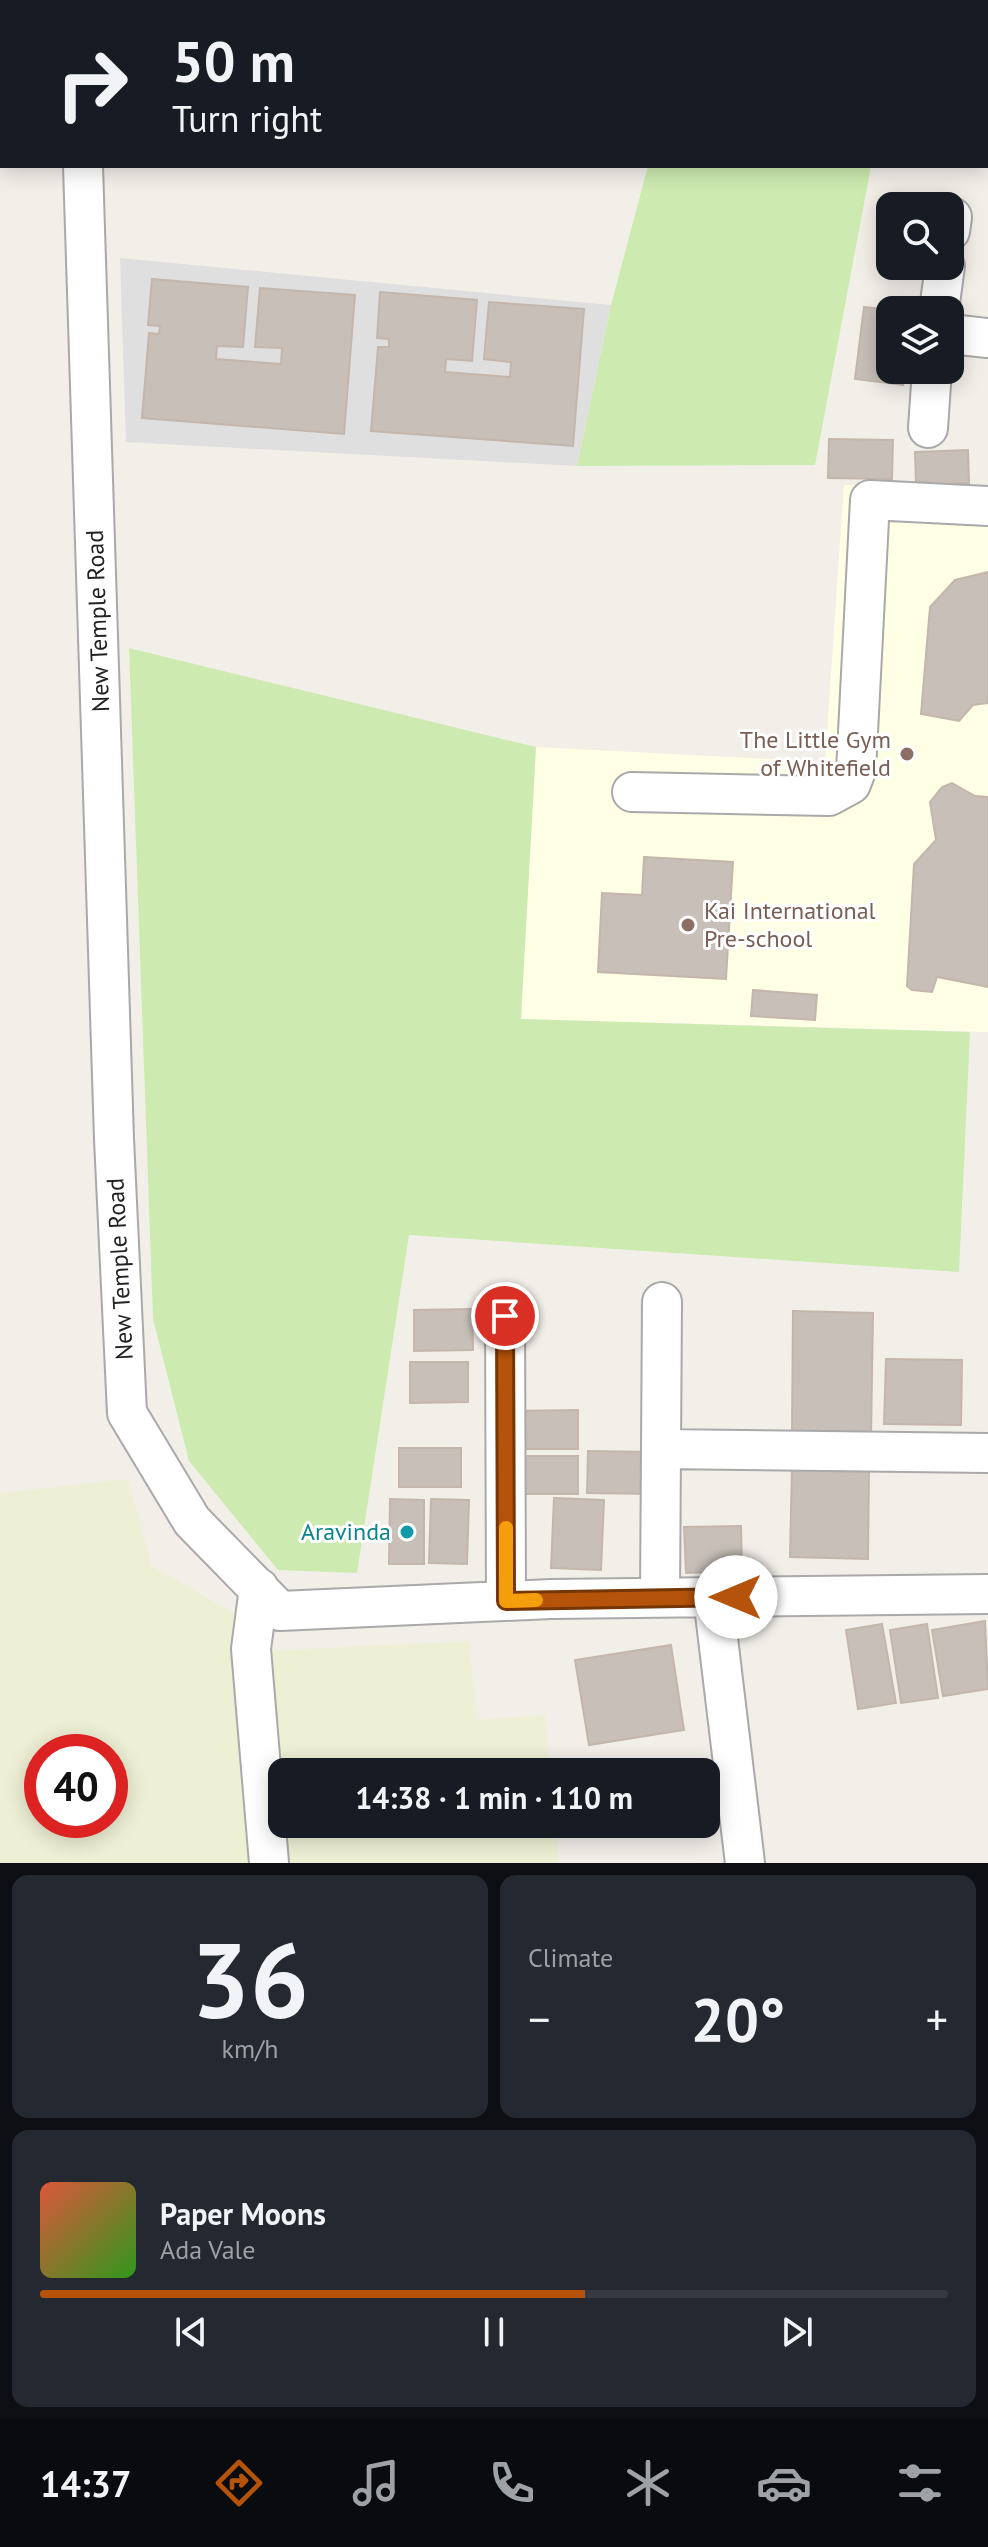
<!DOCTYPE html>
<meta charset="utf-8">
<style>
body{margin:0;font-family:"PT Sans",sans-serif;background:#242831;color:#f1f3f6;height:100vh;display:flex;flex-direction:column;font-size:30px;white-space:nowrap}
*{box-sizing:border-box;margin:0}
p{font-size:26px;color:#9ea1a6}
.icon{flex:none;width:44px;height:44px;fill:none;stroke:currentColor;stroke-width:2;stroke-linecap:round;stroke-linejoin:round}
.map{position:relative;height:1863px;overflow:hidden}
.drawer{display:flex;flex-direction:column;gap:12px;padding:12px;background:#0d0f14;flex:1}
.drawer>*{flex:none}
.hud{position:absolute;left:0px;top:0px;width:988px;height:168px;box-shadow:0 4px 20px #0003;background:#171b24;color:#f1f3f6;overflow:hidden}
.fabs{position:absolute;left:876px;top:192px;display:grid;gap:16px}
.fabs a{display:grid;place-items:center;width:88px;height:88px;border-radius:16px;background:#171b24;box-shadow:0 4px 20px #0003;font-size:40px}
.speed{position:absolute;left:24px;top:1734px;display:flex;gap:16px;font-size:40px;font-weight:700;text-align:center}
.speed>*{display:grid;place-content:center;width:104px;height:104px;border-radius:50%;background:#171b24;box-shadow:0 4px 20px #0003;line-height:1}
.speed .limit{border:12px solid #d22;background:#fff;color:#111}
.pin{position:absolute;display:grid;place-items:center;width:68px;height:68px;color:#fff;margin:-34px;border:4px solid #fff;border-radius:50%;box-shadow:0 2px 8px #0007}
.me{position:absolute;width:88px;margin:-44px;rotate:270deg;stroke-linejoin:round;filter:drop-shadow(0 0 6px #0008)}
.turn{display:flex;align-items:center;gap:28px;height:168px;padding:0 40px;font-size:36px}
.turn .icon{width:104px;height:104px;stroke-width:2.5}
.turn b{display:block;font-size:56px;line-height:68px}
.big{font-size:60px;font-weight:600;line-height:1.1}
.drawer .widget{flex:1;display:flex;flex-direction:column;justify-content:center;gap:12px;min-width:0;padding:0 28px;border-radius:16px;background:#242831}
.drawer .dial{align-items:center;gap:0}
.dial b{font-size:104px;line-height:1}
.song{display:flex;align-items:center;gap:24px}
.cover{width:96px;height:96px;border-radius:12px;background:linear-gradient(135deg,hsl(10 70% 55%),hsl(110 70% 35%))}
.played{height:8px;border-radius:4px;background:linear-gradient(90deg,#b45309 60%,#363941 60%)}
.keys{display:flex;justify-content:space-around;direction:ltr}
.heat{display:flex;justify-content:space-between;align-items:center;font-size:44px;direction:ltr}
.drawer .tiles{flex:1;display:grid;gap:12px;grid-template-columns:1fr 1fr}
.widget:last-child{grid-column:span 2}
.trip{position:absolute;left:268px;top:1758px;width:452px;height:80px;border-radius:16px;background:#171b24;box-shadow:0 4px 20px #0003;font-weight:600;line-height:80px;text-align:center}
.tab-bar{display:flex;height:128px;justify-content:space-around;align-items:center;background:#090b0e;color:#9ea1a6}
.tab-bar .icon{width:56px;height:56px}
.tab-bar .selected{color:#b45309}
.tab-bar b{font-size:36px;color:#f1f3f6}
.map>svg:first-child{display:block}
</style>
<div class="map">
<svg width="988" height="1863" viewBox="0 0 988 1863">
<rect width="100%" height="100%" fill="#f2efe9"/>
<path fill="#e0dfdf" d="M120,258l491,47 -34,161 -451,-24z"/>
<path fill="#ffffe5" d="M844,485l144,2v545l-468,-13 16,-272 289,15z"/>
<path fill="#eef0d5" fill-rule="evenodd" d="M128,1479l24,87 85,49 20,248h-257v-370zM42,1752h68v68h-68z
M469,1641l8,79 68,-5 5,57h-268v52h273l4,39h-276l-21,-212z"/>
<path fill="#cdebb0" d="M648,166h223l-56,299 -238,1 34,-161z
M129,648l407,99 -15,272 449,13 -11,240 -550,-37 -52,338 -79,-3 -89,-109 -36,-142z"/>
<path fill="#c7bfb8" stroke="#c4b6ab" stroke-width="2" d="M149,0h507l-507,2z
M152,279l96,8 -5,60 -26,-1 -1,13 65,5 1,-16 -27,-1 5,-59 95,7 -11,139 -202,-16 7,-85 10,1 1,-8 -12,-1z
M380,292l97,8 -5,61 -26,-2 -1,13 65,5 1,-15 -27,-3 5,-57 95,7 -11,137 -202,-15 7,-84h11v-8l-12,-1z
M864,307l26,3v60h15l-2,15 -48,-6z
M829,439l64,1 -1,39 -64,-1z
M968,450l1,33 -53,2 -1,-33z
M988,572v131l-15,2 -14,16 -38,-7 9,-107 25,-27z
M952,783l23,13 13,1v190l-51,-10 -5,15 -20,-2 -5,-4 7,-122 22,-24 -6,-38 12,-15z
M644,857l89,5 -7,117 -128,-7 4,-79 40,2z
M753,990l64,5 -2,25 -64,-4z
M472,1309l1,41 -59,1v-41z
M793,1311l80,2 -2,125 -79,-1z
M886,1359l76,1 -1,65 -77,-1z
M410,1362h58v40l-58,1z
M578,1410v39h-66v-38z
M399,1448h62v39h-62z
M588,1451l66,1 -1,42 -66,-1z
M512,1456h66v38h-66z
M792,1466l77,2 -1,91 -78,-2z
M554,1498l50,2 -3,70 -50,-2z
M390,1499l34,1v64h-35z
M431,1499l38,1 -2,64 -38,-1z
M741,1526l1,45 -56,2 -2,-46z
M985,1621l3,68 -45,7 -11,-66z
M882,1624l14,79 -38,6 -12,-79z
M927,1624l11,74 -37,5 -11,-73z
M671,1645l13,85 -95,15 -14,-85z"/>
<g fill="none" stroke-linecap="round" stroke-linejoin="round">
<defs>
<path id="minor" d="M81,0v2
M136,2l1,-2
M665,2v-2
M83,166l31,973 13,274 65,108 88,90 271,-12 437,-5
M950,231l2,-14
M939,310l6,-44
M950,334l38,4
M928,428l4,-58
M632,792l197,4 22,-12 5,-13 14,-271 118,6
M505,1316l1,285
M661,1449l327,4
M259,1588l-8,61 18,214
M660,1597l2,-295
M713,1597l32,266"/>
</defs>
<use href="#minor" stroke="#a9a9a9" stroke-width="42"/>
<use href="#minor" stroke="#fff" stroke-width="38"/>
</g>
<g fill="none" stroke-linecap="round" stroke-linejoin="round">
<defs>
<path id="route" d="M505,1316l1,285 230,-4"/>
</defs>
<use href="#route" stroke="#753606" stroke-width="20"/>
<use href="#route" stroke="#b45309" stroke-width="14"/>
<path stroke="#f59e0b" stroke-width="14" d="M506,1528v73l30,-1"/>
</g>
<g fill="#8d6e63" stroke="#fff" stroke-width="3">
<circle cx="907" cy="754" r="8"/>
<circle cx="688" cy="925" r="8"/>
</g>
<circle fill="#0f9aa8" stroke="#fff" stroke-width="3" cx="407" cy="1532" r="8"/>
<g text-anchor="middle" stroke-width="6" stroke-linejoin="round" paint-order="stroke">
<g font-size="24" fill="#222" stroke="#fff">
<text transform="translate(98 621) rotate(-92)" y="8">New Temple Road</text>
<text transform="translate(120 1269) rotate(-93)" y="8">New Temple Road</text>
</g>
<g font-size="24" fill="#785e54" stroke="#fff" text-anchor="end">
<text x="891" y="748">The Little Gym<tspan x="891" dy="28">of Whitefield</tspan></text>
<text x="704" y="919" text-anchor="start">Kai International<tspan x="704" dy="28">Pre-school</tspan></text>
</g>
<g font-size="24" fill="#0d838f" stroke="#fff" text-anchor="end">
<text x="391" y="1540">Aravinda</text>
</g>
</g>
</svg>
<div class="fabs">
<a><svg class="icon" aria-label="search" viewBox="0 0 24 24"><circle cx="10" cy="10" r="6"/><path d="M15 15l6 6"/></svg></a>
<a><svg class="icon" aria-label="layers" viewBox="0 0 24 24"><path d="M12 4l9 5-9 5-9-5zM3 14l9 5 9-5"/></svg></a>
</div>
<div class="speed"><div class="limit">40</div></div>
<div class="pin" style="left:505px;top:1316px;background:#d93025"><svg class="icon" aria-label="arrive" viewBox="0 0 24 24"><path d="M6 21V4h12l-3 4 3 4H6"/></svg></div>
<svg class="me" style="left:736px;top:1597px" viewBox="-20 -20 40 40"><circle r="19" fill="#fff"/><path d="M0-13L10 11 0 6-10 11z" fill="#b45309"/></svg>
<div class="trip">14:38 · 1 min · 110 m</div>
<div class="hud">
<div class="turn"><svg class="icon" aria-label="right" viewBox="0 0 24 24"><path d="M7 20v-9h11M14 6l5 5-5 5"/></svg><div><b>50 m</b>Turn right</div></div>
</div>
</div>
<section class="drawer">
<div class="tiles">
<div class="widget dial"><b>36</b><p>km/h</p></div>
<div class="widget"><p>Climate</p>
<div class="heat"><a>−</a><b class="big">20°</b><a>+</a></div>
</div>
<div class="widget">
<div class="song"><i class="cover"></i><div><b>Paper Moons</b><p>Ada Vale</p></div></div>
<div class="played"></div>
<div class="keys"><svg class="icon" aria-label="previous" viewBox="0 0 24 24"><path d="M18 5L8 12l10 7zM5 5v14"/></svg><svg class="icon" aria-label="pause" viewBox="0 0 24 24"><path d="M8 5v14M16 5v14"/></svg><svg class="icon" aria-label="next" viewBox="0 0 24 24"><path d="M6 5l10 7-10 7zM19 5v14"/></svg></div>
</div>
</div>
</section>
<nav class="tab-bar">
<b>14:37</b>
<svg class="icon selected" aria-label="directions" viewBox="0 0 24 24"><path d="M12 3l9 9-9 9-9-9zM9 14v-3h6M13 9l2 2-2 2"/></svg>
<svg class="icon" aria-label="music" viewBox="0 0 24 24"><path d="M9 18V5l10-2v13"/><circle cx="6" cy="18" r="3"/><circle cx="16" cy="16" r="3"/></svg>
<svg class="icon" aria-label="phone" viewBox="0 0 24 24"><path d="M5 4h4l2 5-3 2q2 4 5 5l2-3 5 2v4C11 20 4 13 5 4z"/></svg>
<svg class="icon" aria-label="climate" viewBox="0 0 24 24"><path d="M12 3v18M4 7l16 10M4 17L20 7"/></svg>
<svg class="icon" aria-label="car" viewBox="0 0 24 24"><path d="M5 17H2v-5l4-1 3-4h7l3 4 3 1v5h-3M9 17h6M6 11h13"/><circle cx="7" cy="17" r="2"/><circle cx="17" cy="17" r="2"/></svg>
<svg class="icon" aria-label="filters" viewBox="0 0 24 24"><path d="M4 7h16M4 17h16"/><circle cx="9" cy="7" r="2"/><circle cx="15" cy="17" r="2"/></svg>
</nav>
